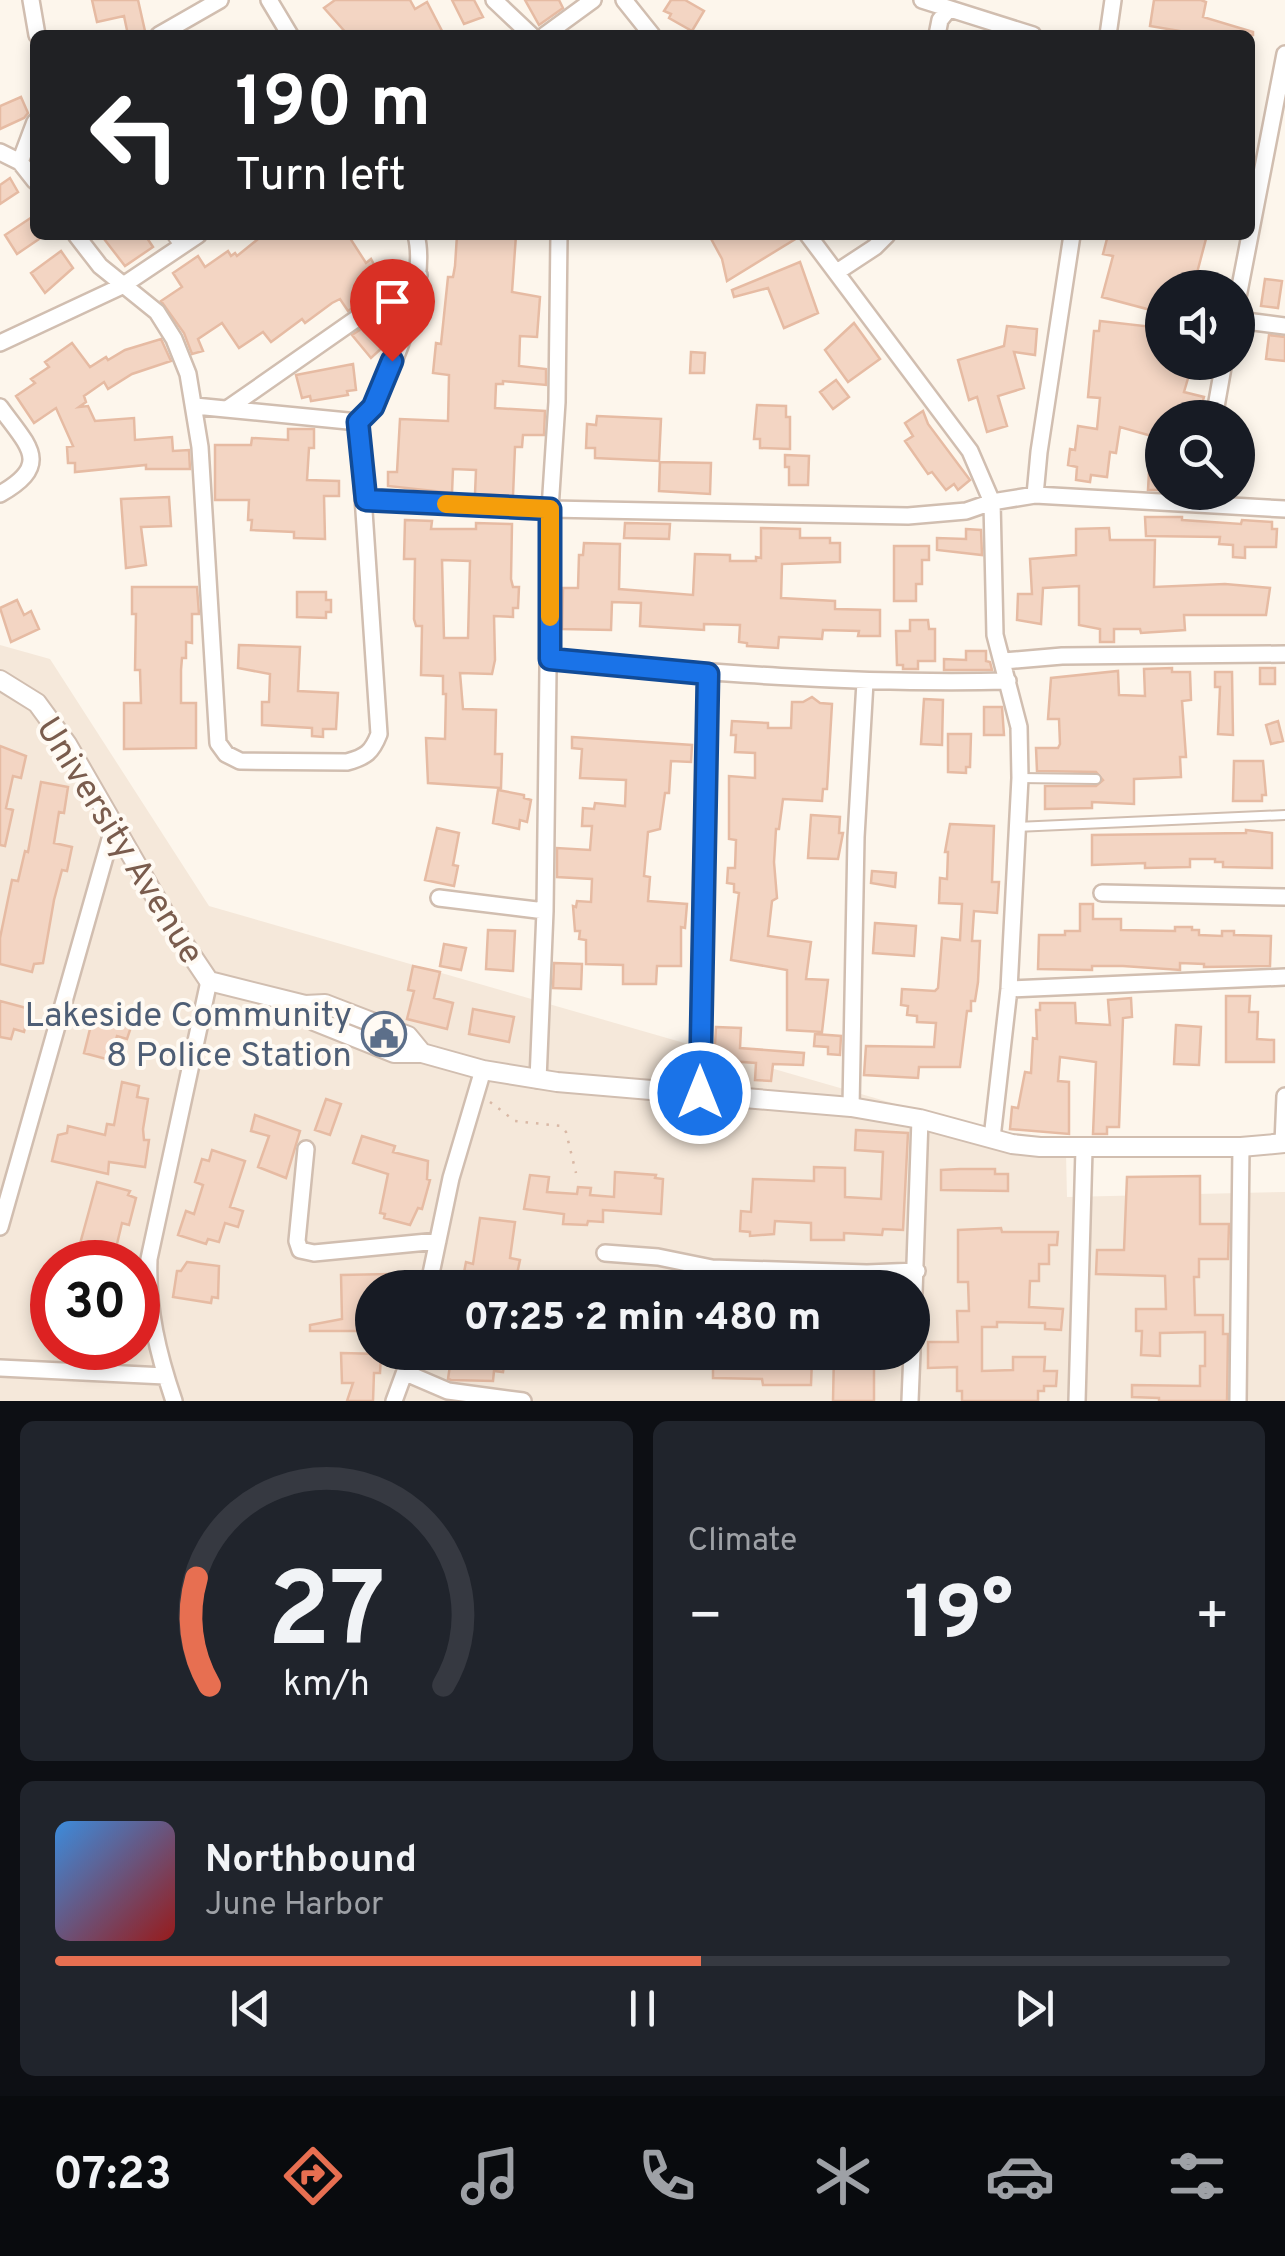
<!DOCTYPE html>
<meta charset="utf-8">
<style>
body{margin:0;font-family:Overpass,sans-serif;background:#20242c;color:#f1f3f6;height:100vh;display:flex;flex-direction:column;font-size:38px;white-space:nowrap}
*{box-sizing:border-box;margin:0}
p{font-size:32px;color:#9ea1a6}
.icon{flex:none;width:55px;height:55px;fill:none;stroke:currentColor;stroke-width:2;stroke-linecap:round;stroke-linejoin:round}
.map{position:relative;height:1401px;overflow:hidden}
.details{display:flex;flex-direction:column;gap:20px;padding:20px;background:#0d0f14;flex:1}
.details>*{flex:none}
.guide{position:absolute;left:30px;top:30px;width:1225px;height:210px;border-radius:15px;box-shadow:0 5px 15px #0003;background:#202124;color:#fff;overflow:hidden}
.controls{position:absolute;left:1145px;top:270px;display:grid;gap:20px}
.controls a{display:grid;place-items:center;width:110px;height:110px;border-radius:50%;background:#171b24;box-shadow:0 5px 15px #0003;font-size:50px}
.speed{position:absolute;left:30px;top:1240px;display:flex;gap:20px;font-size:50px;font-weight:700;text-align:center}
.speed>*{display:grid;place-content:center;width:130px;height:130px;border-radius:50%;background:#171b24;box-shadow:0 5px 15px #0003;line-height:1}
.speed .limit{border:15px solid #d22;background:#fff;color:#111}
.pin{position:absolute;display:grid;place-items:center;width:85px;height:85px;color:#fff;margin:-102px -42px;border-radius:50% 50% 50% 0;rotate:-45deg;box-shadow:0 0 10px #0007}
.pin .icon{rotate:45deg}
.me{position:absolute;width:110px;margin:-55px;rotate:0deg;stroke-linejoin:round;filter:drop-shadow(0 0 8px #0008)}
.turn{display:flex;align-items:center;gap:35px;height:210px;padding:0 40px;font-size:45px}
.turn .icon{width:130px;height:130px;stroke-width:2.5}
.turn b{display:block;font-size:70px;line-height:85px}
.big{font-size:75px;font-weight:800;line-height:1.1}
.details .tile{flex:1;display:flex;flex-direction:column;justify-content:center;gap:15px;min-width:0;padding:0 35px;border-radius:15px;background:#20242c}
.details .dial{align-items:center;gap:0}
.dial svg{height:260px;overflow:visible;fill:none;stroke:#363941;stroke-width:7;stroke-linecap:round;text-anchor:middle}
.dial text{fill:#f1f3f6;stroke:none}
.song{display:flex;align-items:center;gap:30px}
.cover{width:120px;height:120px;border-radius:15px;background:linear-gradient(135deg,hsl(210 70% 55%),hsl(0 70% 35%))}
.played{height:10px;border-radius:5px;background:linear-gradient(90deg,#e76f51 55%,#363941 55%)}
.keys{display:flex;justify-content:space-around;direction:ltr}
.heat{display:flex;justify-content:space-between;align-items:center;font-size:55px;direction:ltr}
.details .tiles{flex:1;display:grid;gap:20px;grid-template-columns:1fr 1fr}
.tile:last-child{grid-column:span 2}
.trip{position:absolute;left:355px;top:1270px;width:575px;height:100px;border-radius:50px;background:#171b24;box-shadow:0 5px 15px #0003;font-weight:800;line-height:100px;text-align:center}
.dock{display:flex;height:160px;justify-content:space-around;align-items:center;background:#090b0e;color:#9ea1a6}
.dock .icon{width:70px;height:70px}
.dock .selected{color:#e76f51}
.dock b{font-size:45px;color:#f1f3f6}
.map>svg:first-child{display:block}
</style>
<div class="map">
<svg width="1285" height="1401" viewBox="0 0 1285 1401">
<rect width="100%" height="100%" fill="#fdf6ec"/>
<path fill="#f5e8da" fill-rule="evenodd" d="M0,645l50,14 159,247 857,247 1,44 218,-5v209h-1285zM52,1262h86v86h-86zM372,1288h540v64h-540z"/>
<path fill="#f3d5c3" stroke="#e6bba3" stroke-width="2.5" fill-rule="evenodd" d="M92,0h46l7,31 -17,4 -4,-19 -27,6z
M335,0h75l5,9 12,-7 15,29 -3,4h-91l-24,-27z
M452,0h22l9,17 -19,7z
M525,0h34l4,8 -24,17z
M671,0h14l19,11 -12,20 -23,-13 2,-4 -7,-3z
M1154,0h47l5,2 -3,15 50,15v3h-50l-53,-9z
M21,97l7,16 -4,5 -24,11v-23z
M10,178l8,14 -18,12v-19z
M35,215v20l7,2 -25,17 -12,-19z
M101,235h44l8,12 -28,19z
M263,235h85l18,28 5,-4 14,26 -37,26 -8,-12 -8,4 -27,20 -3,-4 -31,23 -8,-10 -24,16 -17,-25 -24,16 5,12 -11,3 -8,-21 -23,-32 21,-14 -9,-14 25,-17 7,11 23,-16 3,5 4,-3 2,3z
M457,235h59l-4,57 28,5 -3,40 -17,-1 -1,30 27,3v16l-43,-4v3h-7l-1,24 50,3 -1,24h-21l-1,12h-7l-2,49 -38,-2 1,-24 -23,-1 -1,24 -64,-7v-14h9l3,-53 48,2 1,-46 -16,-2 3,-30 5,1 7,-67h5l2,-11z
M709,235h88v3l-70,43 -5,-22z
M1108,235h99l-14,53h-31v25l-60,-16 11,-41 -10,-2z
M61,251l12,17 -28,25 -14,-20z
M800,262l18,51 -34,15 -16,-40 -34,9 -2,-7z
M1265,279l17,2 -4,27 -17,-2z
M379,317l13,16 -8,13 -13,12 -19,-23z
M1100,321l62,7v34h22v4l7,2 -7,24 20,5 -6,20 -27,-7 -2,8 -9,3 -5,16 -35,-10 -4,26 -6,-1 -3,25 -16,-2 -1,7 -14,-2 1,-13 -9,-2 2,-16 5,1 3,-24 19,3 3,-31 -12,-1 6,-66h5z
M854,323l26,36 -32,23 -23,-32z
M1007,326l30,3 -2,26 -21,-3 10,36 -26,8 9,30 -20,6 -10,-35 -8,3 -11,-40 46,-14z
M1269,335l16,2v24l-19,-2z
M161,339l10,22 -39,13 -24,15 -4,-7 -20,14 2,6 -7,5 9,-1 7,15 39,-3 1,22 37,-3 1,14 16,-1 1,19h-44v-4l-71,7v-9h-7l-1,-16 6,-1 -17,-38 -22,15 -18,-27 19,-13 -4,-4 18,-12 -4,-5 27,-19 18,24 16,-10 2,3 17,-10z
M691,352l14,1 -1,20h-14z
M353,364l3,26 -9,1 1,4 -37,6 -1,-5 -8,2 -6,-23z
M836,380l13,17 -16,12 -13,-17z
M757,405l29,1v11h4v32l-30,-1v-9h-6z
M923,411l5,13 42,56 -12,10 -4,-6 -8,6 -14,-18 -4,2 -23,-33 8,-5 -8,-13z
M597,416l64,3 -2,42 -64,-3v-10h-9l1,-24 9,1z
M288,429h26v19h-5l-2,32 32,1v15h-15l1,43 -31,-1v-6l-43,-2 1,-10h-4l1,-20h-34v-55h36l1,-7 36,2z
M1158,439l4,1v50h-14l1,-18z
M785,455l24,1 -1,29h-19v-18h-4z
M660,462l51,1 -1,31 -51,-3z
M169,497l2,29 -30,1 5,38 -20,3 -5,-69z
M1145,517h37v3l59,4 1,-4 30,2v7h5l-1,18h-31v11l-12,-1v-12l-14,-1 1,-7 -74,-1z
M405,520l27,1 -1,8h45v-6l36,1 -1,55 2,8h6l-1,21h-5v9l-19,-1 1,44 -3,14 -32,-1 3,36 33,1 -1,44h7l-1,34 -73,-5 -2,-45 19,1 1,-45h-3v-18l-22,-1 1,-49h-6l-2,-7 1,-60h-11zM442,560l28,1 -2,77h-24z
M625,523l45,1 -1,15 -45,-1z
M761,528l39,1v9h30v5h10v19l-58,2 -1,34 54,3v8l45,1v26h-22l1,-5 -36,-1 -1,9 -43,-2 -1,11 -31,-2v-3l-8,-1 1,-17 -36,-1v6l-64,-4 1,-23 -29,-1 -1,28 -49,-1 1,-41h15l1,-33h4l1,-12 36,1 -1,45 74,6 2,-41 35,1v6h26v-4l5,1z
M1109,528l1,12h45l-1,47 71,-3 45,4 -4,27h-82l1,15 -44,3 -1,-4h-26v13h-14v-13l-21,-4v-39l-36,2 -2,36 -24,-4 1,-26h14l-2,-35 46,-4v-26z
M966,529l15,1 1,25 -45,-5v-12l29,1z
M894,546h35v14h-7v24h-6v17h-22z
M132,587h65l2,27h-7v29l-6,-1v16h-4l-1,12v33h15v45l-72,1v-46h17l-1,-33h-5l1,-56h-4z
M297,592h29v8h5v12h-5v6l-29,-1z
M17,600l7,15 7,-4 8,18 -28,13 -11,-34z
M910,620h18l1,9h6v32h-17v8h-15v-4h-6l-1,-34h14z
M239,645l61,2 -2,44 40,2 -2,36h-13v8l-11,-1v-8l-50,-3v-23h7l1,-28 -32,-6z
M966,651h20v10l4,1 2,8h-48v-11l22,1z
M1172,668v4h18l1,28 -9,1 4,56h-6l1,20 -47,2v25l-42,-2v6l-47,1v-23h51l7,-6 -7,-8 -59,-1 -1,-23h22l2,-4 -1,-25h-11l3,-41 67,-7 1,24 26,1 -1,-27z
M1260,668h15v16h-15z
M1215,672h17l1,63 -15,-1 2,-47h-5z
M812,697l8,6 12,1 -5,85h-4l-1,12 -39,-2 -4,30h-3l-2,33 3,36 -5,3 -4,35 43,6 -5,37 22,1 -6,52 -35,-2v-60l-56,-10 8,-67 -5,-1v-8l-7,-1 1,-15h7l1,-28 -7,-1v-63l26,2v-25l-20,-1 1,-17h-5l1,-14 36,2v5h23l1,-26h11z
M924,699l19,1 -1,45 -21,-1z
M984,707h18l2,28h-20z
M1278,721l5,20 -12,3 -5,-19z
M948,734h23l-1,33h-4v6l-18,-1z
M572,737l120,8 -1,17 -20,-1 -2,32h-4l-5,36 -12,3 -4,44 6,1 -2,24 39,3 -2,24 -4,-1v39h-24l-1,18h-33v-19l-37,-1v-24l-7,-1 1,-8h-5l-2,-25 3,1 1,-6 14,1 1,-23 -35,-2v-29l33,2 2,-24h-10l1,-18 11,1 1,-6 30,3 1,-26 -46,-2 2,-29 -10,-1z
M0,746l26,10 -5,22 -8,-2 -7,32 7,2 -8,36 -5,-1z
M1234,761h29l3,34h-4v6h-29z
M41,782l27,5 -4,26 -5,-1 -5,31 18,4 -5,24 -5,-1 -8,30 -11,63 -9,1 -2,8 -32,-8v-26l12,-58 6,1 7,-30 3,1z
M498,790l26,5v3l7,2 -4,22 -7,-2 -1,9 -26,-6z
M811,815l29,2 -1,16h4l-5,26 -30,-1z
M950,824l44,2 -2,56h7l-2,31 -23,-2 -2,30h8l-2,41 -3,19h-4v10h-4l-7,56h-41l-1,11 -54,-3 2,-29 68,1 2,-24 -19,-1v-6l-10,-1 1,-9 -7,-1 1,-16 33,2 3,-3 4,-50 18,2 2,-36 -23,-1 1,-25 7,1 1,-27h-3z
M437,828l22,5 -6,32 5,1 -4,20 -29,-6z
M1246,830l26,3v35l-49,-1v-5h-8v-3h-25v8l-45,1v-5l-53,2v-30l154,-2z
M872,871l24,2 -1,14 -24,-4z
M1080,904h13v15h28v11l54,1v-4h17v3h7v5l23,1v-5h12v4l37,1 -1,30 -66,1v-3l-24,-1v7l-57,-4h-31v4l-54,-1 1,-34h26v-4h15z
M875,923l41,3 -2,30 -41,-3z
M488,930l27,1 -2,40 -27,-2z
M444,944l22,4 -5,22 -21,-4z
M554,963l28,1 -1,25 -28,-1z
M413,966l27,6 -6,26 19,5 -6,26 -40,-10 7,-28 -6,-1z
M1226,996h24l-1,16h9l-1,27 17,1v22h-48z
M1131,998l1,19 -9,1 -4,109h-12v7h-14l3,-72 -36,-5 -2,24 11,1v52l-59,-5 2,-22 6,1 7,-36 6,1 2,-35 4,1 -1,-29h4v-7h35l1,20 34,2 -2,-25z
M0,1001l30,8 -6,23 -10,-3 -3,10 -11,-2z
M95,1009l34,10 -3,7 5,1 -4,12 -10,-3 -7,24 -26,-7z
M473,1009l41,8 -5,25 -40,-8z
M1176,1025l25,2 -2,38 -25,-1z
M716,1027l25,1 -1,20 64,5 -1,12 -30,-1 -2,17 -16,-1 1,-17 -42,-3z
M815,1034l26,2 -1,19 -12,-1v-7l-14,-1z
M122,1082l17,4 -2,11 11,2 -5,30 1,11h5l-4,27 -36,-5 -1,12 -56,-13 6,-26 9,-2 1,-7 37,9 2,-11 7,1z
M326,1099l15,5 -11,31 -15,-5z
M255,1115l45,16 -14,47 -28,-11 11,-31 -18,-5z
M856,1130l52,3 -5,97 -20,-1 -1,6 -38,-2v7h-33v-17l-36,-2 -1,13 -24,2v-4l-10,-1 1,-20 10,1 2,-33 61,2v-14l31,1v29l36,2 2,-47 -28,-2z
M362,1136l33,10 -2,6 35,9 -1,18 3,1 -8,29 -4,-1 -8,17 -26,-7 1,-4 -5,-1 8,-39 -35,-11z
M212,1150l33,11 -15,46 13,4 -5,16 -13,-4 -6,19 -11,-3 -2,5 -28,-9 8,-24 8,3 9,-29 -8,-3 7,-23 7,2z
M960,1169h35v5h13v17l-67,-1v-20z
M615,1172l41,3 -1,3 8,1 -2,35 -58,-4v12l-15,-1 -1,4 -24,-1 1,-10 -40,-5 6,-34 19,2 -2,15 30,2 1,-7 13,1 -1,7 24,2z
M1200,1176v48h29l-1,35h-29v18h-5l1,38h28v19h5l-1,67h-68v-3l-27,-1v-12l68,1v-20h5v-34l-45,1v23l-19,-1 1,-24h-6v-22h30l-1,-33 -69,-2 1,-24h27l3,-73z
M97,1182l33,9 -2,4 8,3 -7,27 -7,-2 -6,25 8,2 -3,12h-46z
M480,1218l35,4 -5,36 10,2 -6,28 -52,-5 4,-21 7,2z
M1001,1228l1,4h56l-1,13h-8v19h-10v17h-9l-1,26 34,2 -2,21 -16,-1v-6l-48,-1v5h-15v44l31,-1v-13h32l-1,14h13l-1,15h-12v5h-6v10h-76v-10h-5v-24l-29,1v-26h30l-1,-31h12l-1,-29h-10v-52z
M187,1262l32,4 -1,32 -6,-1 -1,6 -38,-6 4,-26h4z
M390,1274v14h-18v43h-62v-6l32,-6 -1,-44z
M452,1352h54l-3,20 -9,-1 -1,10 -42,-1 -3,-1z
M713,1352h45v8l54,-1 -1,26h-48l-1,-6 -49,-1z
M834,1352h12l2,7h26v42h-41z
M341,1353l40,1 -1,19h-6l-1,28h-26l6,-18h-11z"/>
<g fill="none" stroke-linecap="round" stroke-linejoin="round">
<defs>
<path id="service" d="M171,235l9,12
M1020,778l76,1
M1015,827l270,-12"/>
<path id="minor" d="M31,0l6,35
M269,0l21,35
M494,0l37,35
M624,0l28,35
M922,0l111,35
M159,35l61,-35
M545,35l48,-35
M937,35l3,-15 8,-10
M1108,35l5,-35
M0,152l20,10 15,19
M20,162l15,-40
M76,235l24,31 57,46 17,27 14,35 12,73 18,296 8,11 14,7 107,1c19,-5 25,-10 32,-28l-21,-312
M808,235l162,216 22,51 3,133 24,92 1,51 -11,211 -17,149
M837,272l38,-25 12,-12
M1238,297l47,-243
M1238,320l47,6
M0,343l122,-57 76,-51
M195,406l163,16c33,-34 71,-140 58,-187
M0,407c28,39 53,57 0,87
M230,407l189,-132
M1214,418l10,-56
M1035,495l4,-43 33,-217
M366,500l184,9 358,7 58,-5 26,-9 43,-7 250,14
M550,659c153,13 304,26 458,22
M1004,661l58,-5 223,-2
M1102,893l183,4
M439,898l106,13
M1009,989l276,-12
M538,1080l7,-169 5,-402 7,-107 2,-167
M700,1093l2,-234 6,-97 -1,-88
M851,1107l5,-270 9,-155
M1283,1143l2,-47
M306,1149l-9,92 3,9 14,3 124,-12
M0,1227l114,-402
M605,1253l53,4 54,11 155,5 50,-2
M428,1288l23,-110 32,-108
M912,1351l8,-232
M0,1368l165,8
M406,1373l42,18 75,10
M174,1401c-16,-47 -27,-92 -25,-142l60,-278
M394,1401l18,-49
M910,1401l2,-49
M1077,1401l7,-252
M1238,1401l3,-254"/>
<path id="tertiary" d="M0,680l37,23 30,41 105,182 37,55 96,24 20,-1 83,32 14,17
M305,1005l9,16 80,32h28l61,17 74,12 294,25 69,12 92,25 28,3h201l44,-4"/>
</defs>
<use href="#service" stroke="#d1beb0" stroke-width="12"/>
<use href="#minor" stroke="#d1beb0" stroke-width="20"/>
<use href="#tertiary" stroke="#d1beb0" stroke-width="22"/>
<path stroke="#d9b8a5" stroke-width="2.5" stroke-dasharray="2.5 8" stroke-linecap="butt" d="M490,1102l25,19 46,5 5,6 10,41"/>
<use href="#service" stroke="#fff" stroke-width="8"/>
<use href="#minor" stroke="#fff" stroke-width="15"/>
<use href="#tertiary" stroke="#fff" stroke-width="18"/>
</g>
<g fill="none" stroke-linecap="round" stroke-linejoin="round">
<defs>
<path id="route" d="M392,361l-19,46 -15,15 8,78 184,9v150l158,15 -8,419"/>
</defs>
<use href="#route" stroke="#114b97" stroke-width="25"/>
<use href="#route" stroke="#1a73e8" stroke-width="18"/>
<path stroke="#f59e0b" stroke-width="18" d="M446,504l104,5v108"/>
</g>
<defs>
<symbol id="civic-ring" viewBox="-11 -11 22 22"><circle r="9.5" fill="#fffaf3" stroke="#5c6f8a" stroke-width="1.5"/><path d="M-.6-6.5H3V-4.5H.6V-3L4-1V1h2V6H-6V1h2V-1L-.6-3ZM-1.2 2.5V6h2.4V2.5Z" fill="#5c6f8a"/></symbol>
</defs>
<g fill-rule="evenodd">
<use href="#civic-ring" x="359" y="1009" width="50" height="50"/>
</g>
<g text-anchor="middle" stroke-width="8" stroke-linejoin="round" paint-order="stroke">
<g font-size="35" fill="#7a5c4d" stroke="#fffaf3">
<text transform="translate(121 840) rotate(58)" y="12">University Avenue</text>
</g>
<g font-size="35" fill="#4e5e75" stroke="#fffaf3" text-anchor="end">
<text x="352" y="1026">Lakeside Community<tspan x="352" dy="40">8 Police Station</tspan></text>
</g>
</g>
</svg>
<div class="controls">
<a><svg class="icon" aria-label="sound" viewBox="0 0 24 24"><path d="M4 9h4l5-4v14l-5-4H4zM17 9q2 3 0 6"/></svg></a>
<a><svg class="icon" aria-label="search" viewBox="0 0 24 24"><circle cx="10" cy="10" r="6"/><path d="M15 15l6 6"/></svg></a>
</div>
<div class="speed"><div class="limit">30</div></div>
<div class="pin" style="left:392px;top:361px;background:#d93025"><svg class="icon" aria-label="arrive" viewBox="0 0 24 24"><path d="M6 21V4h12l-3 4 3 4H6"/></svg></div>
<svg class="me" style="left:700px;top:1093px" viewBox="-20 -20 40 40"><circle r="17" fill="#1a73e8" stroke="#fff" stroke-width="3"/><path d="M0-11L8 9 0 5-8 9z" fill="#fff"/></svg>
<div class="trip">07:25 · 2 min · 480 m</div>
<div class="guide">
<div class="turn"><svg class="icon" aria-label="left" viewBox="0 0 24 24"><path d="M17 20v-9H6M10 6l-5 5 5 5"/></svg><div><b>190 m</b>Turn left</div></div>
</div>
</div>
<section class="details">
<div class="tiles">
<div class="tile dial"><svg viewBox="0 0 100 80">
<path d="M14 69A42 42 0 1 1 86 69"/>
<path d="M14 69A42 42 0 0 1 10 36" stroke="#e76f51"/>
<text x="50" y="56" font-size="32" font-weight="700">27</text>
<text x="50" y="72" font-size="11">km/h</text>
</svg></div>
<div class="tile"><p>Climate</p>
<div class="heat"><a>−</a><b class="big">19°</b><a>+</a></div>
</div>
<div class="tile">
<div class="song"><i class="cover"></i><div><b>Northbound</b><p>June Harbor</p></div></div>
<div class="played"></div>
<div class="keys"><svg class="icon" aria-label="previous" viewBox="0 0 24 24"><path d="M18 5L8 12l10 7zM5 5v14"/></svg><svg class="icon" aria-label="pause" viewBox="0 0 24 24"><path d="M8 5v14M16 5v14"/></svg><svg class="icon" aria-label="next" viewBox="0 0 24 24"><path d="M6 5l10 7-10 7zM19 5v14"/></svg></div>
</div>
</div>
</section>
<nav class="dock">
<b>07:23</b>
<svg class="icon selected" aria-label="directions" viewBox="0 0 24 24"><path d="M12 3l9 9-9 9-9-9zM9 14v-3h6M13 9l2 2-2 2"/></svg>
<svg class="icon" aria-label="music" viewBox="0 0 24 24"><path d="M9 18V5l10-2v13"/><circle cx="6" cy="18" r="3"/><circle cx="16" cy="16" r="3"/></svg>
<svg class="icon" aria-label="phone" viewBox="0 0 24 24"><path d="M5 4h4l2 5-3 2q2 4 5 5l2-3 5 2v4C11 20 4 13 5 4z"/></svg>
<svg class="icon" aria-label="climate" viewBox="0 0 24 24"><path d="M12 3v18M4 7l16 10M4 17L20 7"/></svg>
<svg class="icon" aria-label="car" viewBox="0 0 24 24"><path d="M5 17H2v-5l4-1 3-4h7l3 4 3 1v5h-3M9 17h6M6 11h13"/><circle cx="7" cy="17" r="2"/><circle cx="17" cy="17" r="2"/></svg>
<svg class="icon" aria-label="filters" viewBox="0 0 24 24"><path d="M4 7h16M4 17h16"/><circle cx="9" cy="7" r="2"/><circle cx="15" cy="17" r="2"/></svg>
</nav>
